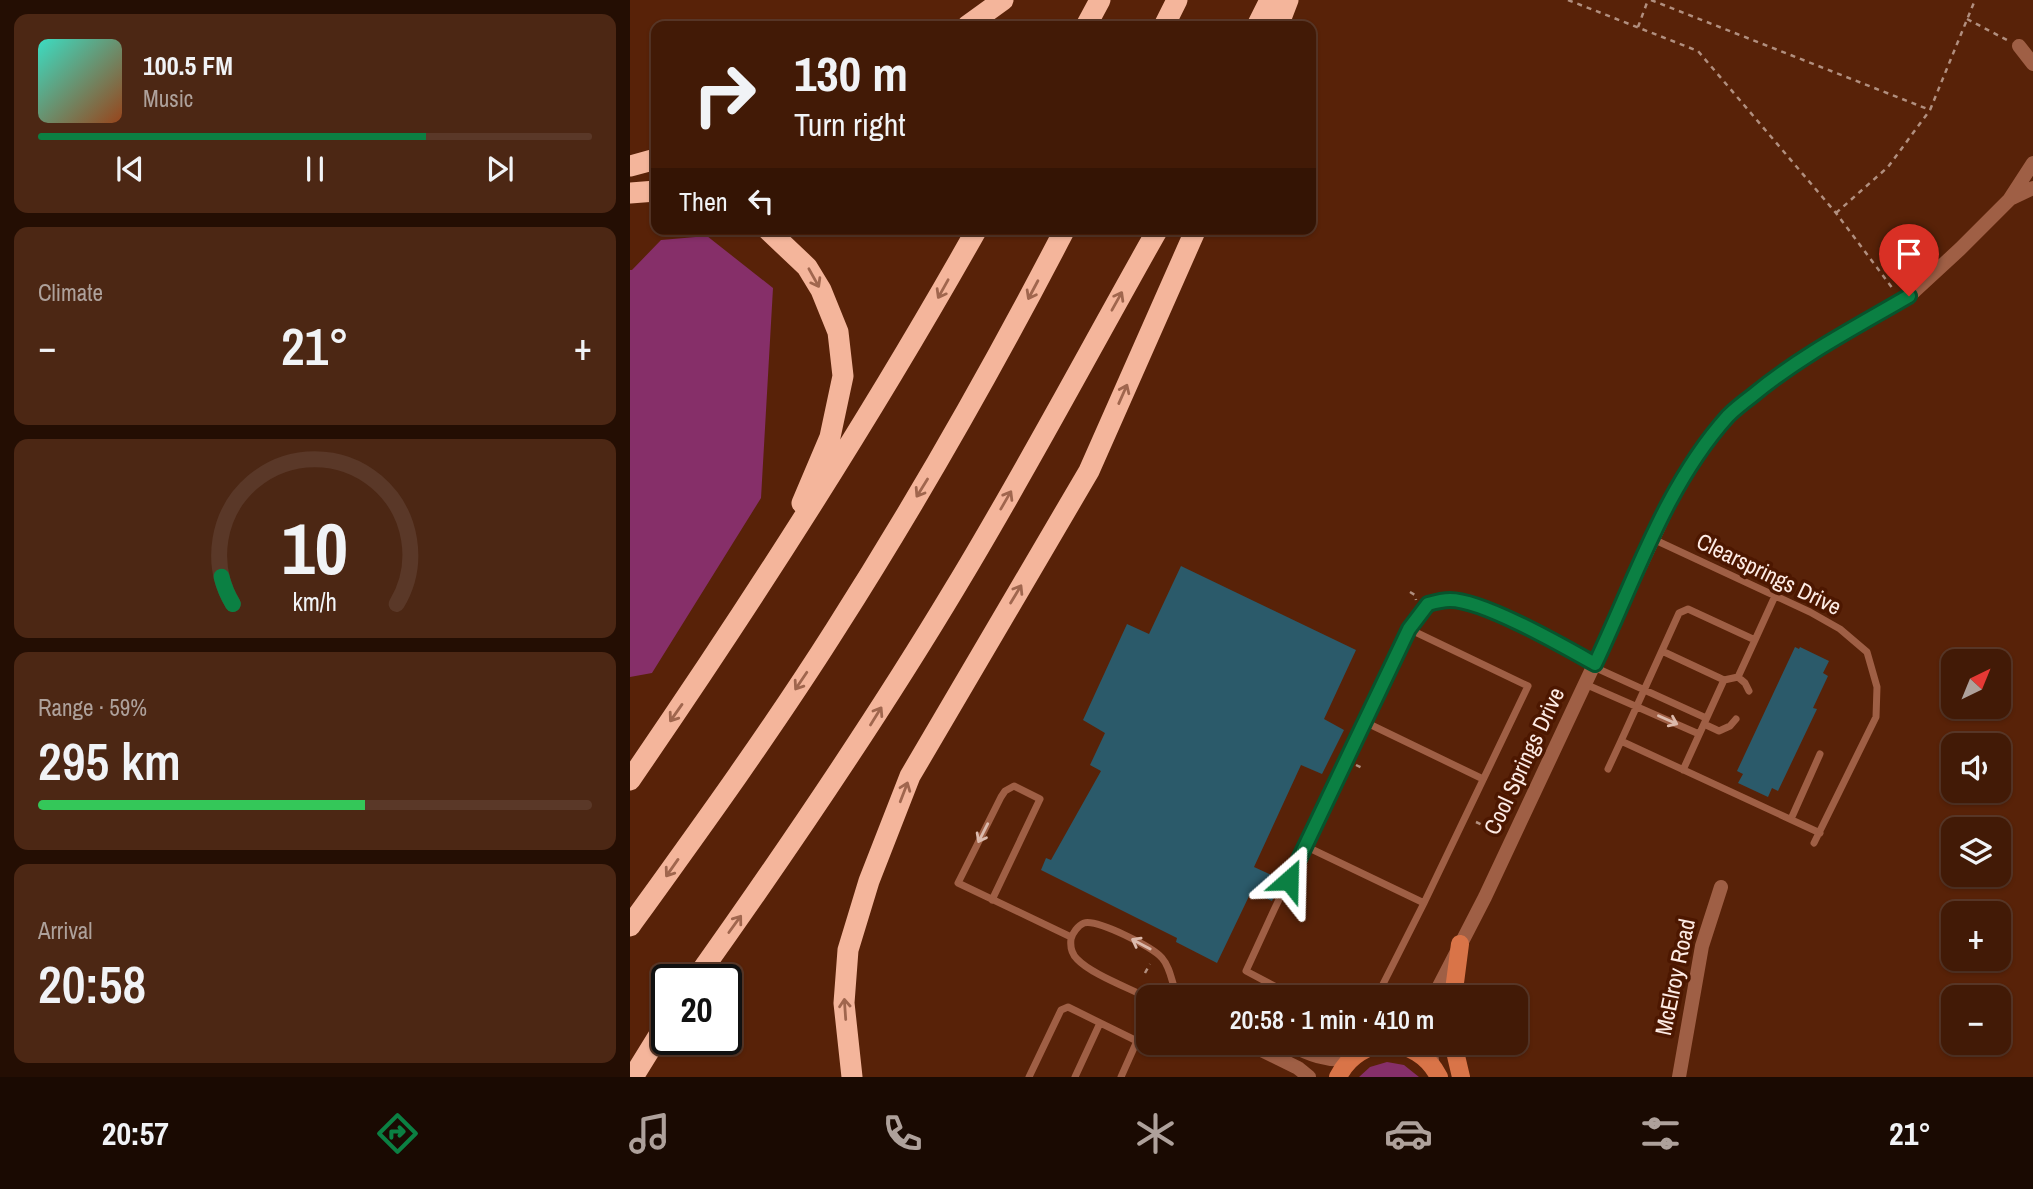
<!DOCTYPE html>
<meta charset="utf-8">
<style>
body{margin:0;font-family:"Archivo Narrow",sans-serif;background:#4c2714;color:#f1f3f6;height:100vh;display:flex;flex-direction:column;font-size:26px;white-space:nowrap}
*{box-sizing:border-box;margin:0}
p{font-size:23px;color:#aea19b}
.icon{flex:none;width:38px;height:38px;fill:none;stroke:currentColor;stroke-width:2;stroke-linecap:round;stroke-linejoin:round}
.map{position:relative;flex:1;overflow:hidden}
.side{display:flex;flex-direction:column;gap:14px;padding:14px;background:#240e03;width:630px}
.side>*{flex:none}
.banner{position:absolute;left:21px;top:21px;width:665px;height:214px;border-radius:14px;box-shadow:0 2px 5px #0004,0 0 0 2px #5a3828;background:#421a06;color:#f1f3f6;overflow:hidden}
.needle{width:46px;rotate:43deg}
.buttons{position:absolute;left:1311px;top:649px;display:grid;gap:14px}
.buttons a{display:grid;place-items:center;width:70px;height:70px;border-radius:14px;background:#421a06;box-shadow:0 2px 5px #0004,0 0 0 2px #5a3828;font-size:35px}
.speed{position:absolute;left:21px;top:964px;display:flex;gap:14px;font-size:35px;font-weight:700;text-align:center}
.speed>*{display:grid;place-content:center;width:91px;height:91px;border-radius:50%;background:#421a06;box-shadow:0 2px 5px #0004,0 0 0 2px #5a3828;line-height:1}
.speed .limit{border:4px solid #111;border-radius:10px;background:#fff;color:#111}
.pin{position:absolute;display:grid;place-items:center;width:60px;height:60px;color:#fff;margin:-72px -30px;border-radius:50% 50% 50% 0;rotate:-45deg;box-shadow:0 0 7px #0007}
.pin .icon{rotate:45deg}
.me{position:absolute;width:77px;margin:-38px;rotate:25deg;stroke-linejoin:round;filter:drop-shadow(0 0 5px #0008)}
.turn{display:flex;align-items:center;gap:24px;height:147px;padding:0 28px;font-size:32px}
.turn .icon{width:91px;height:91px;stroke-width:2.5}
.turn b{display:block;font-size:49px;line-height:60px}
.then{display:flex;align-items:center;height:66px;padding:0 28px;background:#0003;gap:14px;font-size:26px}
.big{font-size:52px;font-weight:600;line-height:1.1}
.side .tile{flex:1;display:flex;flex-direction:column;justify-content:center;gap:10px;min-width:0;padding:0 24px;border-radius:14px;background:#4c2714}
.side .dial{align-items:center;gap:0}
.dial svg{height:182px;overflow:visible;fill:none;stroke:#5a3828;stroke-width:7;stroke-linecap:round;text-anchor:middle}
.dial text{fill:#f1f3f6;stroke:none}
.song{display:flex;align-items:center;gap:21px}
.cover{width:84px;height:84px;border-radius:10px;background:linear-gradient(135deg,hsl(170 70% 55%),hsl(20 70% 35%))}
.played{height:7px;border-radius:4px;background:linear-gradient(90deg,#0b8043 70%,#5a3828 70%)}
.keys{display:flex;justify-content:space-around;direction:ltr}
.heat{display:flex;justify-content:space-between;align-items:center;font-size:38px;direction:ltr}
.charge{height:10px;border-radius:5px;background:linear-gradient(90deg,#34c759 59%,#5a3828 0)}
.trip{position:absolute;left:506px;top:985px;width:392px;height:70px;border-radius:14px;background:#421a06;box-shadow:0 2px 5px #0004,0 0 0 2px #5a3828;font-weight:600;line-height:70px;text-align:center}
.menu{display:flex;height:112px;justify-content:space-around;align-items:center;background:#1a0a02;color:#aea19b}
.menu .icon{width:49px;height:49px}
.menu .current{color:#0b8043}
.menu b{font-size:32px;color:#f1f3f6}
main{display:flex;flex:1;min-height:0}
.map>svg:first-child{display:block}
</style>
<main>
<section class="side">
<div class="tile">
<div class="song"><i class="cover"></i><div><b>100.5 FM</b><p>Music</p></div></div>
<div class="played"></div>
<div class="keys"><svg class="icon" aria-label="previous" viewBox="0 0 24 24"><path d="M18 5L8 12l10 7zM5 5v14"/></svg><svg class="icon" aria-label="pause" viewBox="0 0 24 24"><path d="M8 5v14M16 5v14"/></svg><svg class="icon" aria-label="next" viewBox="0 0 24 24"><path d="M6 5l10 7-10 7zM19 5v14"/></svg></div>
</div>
<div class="tile"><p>Climate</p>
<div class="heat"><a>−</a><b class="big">21°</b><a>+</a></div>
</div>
<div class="tile dial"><svg viewBox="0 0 100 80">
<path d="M14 69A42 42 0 1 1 86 69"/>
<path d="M14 69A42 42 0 0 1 9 57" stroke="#0b8043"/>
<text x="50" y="56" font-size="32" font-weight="700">10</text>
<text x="50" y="72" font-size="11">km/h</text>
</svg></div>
<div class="tile"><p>Range · 59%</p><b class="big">295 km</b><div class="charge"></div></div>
<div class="tile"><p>Arrival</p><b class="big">20:58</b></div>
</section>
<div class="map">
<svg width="1403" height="1077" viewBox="0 0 1403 1077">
<rect width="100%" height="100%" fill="#582208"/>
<path fill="#862f69" d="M77,236l66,52 -12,210 -109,175 -22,4v-407h2l29,-30z
M757,1062l17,3 15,12h-60l11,-10z"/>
<path fill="#2b5a6a" d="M551,566l175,84 -32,69 20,11 -22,44 -21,-9 -47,102 28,13 -10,21 -21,-9 -34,71 -41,-21 1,-4 -136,-68 5,-12 5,2 50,-89 -11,-6 15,-32 -22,-13 44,-96 22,10z
M1165,647l4,2 1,-2 29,14 -6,12 5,3 -15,32 4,1 -39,82 -6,-3 -4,9 -30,-14 5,-9 -6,-3z"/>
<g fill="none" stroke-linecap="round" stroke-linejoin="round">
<path stroke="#b18f7f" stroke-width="2.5" stroke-dasharray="5 5" stroke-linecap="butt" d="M938,0l130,51 138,162 57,76
M1021,0l279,110 45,-110
M1337,19l40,21
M1008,27l10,-27
M1206,213l52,-46 42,-57
M780,592l5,3 1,5
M726,765l8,4
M846,822l19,9
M660,902l10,4
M515,973l5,-9
M580,990l16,8"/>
<path stroke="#9f5f45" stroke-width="7" d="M1023,539l157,73 30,17 27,23 10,35 -1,30 -62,126
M1145,596l-20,44 -67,-31 -9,4 -58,128 199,92
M1032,651l62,29
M964,667l112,51
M1108,677l7,6 4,8
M955,684l114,50
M735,722l118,57
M1074,724l15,7 11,-5 6,-7
M978,769l13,-28
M1053,770l41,-90 14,-3 17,-37
M1161,819l29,-65
M675,846l119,57
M362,900l48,-101 -26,-13 -9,5 -4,6 -43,86 113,54
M654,991l-38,-20 28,-61 135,-281c5,-8 11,-21 20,-25 35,-17 132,41 165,60
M518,998c-19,-10 -57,-24 -71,-39 -5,-5 -7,-12 -6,-20 1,-5 7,-14 13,-16 13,-4 69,24 78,35 9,10 10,27 16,40
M651,998l3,-7 14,7
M746,998l48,-95 104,-217 -119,-57
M399,1077l32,-67 7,-3 69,34
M445,1077l25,-54
M491,1077l16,-36 11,-14"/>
<path stroke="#9f5f45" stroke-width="14" d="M1389,46l14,18
M1380,199l23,-11
M803,998l52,-101 191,-407 26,-42 28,-34 41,-34 38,-25 100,-59 51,-47 49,-49 24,-37
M617,1043l51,25 11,9
M657,1043c21,11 40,19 64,16
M799,1043l4,23
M1049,1077l23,-131 19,-59"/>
<path stroke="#d97448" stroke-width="18" d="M823,998l7,-54
M823,1043l8,34
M708,1077c22,-44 79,-43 101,0"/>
<path stroke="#f4b59b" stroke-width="21" d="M337,26l36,-26
M456,26l14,-26
M534,26l13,-26
M627,26l13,-26
M648,26l10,-26
M0,166l26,-7
M0,193l26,-2
M137,229l40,38 14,23 17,42 5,44 -13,61 -28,66
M0,780c123,-179 240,-361 347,-551
M0,926c70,-97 141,-195 205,-296 83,-130 159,-264 230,-401
M65,980c91,-128 179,-257 260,-392 71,-117 135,-239 203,-359
M3,1077l34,-55
M222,1077l-8,-74 4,-53 21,-69 41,-105 179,-305 107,-242"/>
</g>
<defs><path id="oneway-shaft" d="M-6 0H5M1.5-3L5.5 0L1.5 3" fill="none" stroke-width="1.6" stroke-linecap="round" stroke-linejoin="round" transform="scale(1.75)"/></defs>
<g stroke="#a0664e">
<use href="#oneway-shaft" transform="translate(184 278) rotate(61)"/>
<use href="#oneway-shaft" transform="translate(313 289) rotate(119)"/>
<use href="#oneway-shaft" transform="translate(403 290) rotate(118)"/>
<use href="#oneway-shaft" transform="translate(487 301) rotate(-61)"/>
<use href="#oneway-shaft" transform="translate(493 394) rotate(-66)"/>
<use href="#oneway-shaft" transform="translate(292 488) rotate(122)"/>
<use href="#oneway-shaft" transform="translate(376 500) rotate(-60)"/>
<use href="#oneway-shaft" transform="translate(386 594) rotate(-59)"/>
<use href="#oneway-shaft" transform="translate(171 681) rotate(124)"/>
<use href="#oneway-shaft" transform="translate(46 713) rotate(125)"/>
<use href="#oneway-shaft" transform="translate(246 716) rotate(-58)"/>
<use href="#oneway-shaft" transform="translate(274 792) rotate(-69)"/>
<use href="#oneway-shaft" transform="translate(42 868) rotate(125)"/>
<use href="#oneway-shaft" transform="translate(105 924) rotate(-54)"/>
<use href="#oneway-shaft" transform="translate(215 1009) rotate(-94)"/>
</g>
<g stroke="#dcbaac">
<use href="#oneway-shaft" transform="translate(1038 720) rotate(24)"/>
<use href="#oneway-shaft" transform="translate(353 833) rotate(117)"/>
<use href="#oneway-shaft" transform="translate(511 944) rotate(-152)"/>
</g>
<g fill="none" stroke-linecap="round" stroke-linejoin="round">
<defs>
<path id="route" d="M659,880l120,-251 19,-25c7,-2 15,-4 22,-4 33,0 113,46 145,64 40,-84 70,-178 133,-248 7,-7 16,-14 24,-20 48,-40 104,-69 157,-100"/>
</defs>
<use href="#route" stroke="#07532c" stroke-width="18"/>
<use href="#route" stroke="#0b8043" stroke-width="12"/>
</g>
<g text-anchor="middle" stroke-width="7" stroke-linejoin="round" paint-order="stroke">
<g font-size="23" fill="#fdebe4" stroke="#4c1700">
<text transform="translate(1139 574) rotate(26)" y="8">Clearsprings Drive</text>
<text transform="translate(894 761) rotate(-65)" y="8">Cool Springs Drive</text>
<text transform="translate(1045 977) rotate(-78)" y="8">McElroy Road</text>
</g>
</g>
</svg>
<div class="buttons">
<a><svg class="needle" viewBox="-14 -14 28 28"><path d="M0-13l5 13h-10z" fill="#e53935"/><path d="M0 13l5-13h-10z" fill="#aea19b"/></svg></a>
<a><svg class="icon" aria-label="sound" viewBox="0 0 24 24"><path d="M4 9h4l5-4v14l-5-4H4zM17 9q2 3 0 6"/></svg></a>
<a><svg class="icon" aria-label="layers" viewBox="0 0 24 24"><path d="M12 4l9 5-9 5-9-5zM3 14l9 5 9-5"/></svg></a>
<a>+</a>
<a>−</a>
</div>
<div class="speed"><div class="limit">20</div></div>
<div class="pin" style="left:1279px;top:296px;background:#d93025"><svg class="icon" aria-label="arrive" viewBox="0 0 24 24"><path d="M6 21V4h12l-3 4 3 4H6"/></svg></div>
<svg class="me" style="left:659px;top:880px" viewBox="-20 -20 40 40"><path d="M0-17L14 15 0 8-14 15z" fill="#0b8043" stroke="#fff" stroke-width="4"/></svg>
<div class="trip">20:58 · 1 min · 410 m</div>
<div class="banner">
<div class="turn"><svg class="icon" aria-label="right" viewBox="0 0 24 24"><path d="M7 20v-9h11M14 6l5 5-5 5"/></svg><div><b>130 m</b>Turn right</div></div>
<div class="then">Then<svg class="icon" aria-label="left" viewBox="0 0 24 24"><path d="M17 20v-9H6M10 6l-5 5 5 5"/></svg></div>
</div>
</div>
</main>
<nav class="menu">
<b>20:57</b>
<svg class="icon current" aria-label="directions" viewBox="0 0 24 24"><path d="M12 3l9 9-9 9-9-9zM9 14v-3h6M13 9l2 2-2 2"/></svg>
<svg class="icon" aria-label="music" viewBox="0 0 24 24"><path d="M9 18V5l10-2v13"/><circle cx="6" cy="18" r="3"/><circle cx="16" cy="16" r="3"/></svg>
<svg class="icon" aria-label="phone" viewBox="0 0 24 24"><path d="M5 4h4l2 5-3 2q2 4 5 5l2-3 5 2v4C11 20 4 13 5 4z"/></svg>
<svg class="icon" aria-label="climate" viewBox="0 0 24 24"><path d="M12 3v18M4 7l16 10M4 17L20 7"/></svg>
<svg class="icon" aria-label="car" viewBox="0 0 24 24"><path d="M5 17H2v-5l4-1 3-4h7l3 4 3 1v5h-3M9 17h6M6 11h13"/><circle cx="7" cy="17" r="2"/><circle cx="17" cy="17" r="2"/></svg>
<svg class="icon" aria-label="filters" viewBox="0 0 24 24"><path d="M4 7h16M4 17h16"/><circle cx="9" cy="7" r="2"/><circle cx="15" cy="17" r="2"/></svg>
<b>21°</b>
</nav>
